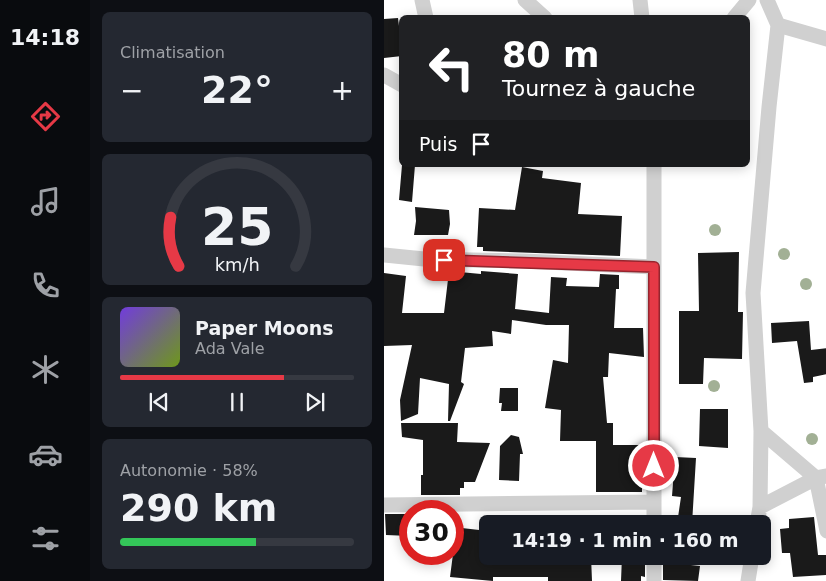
<!DOCTYPE html>
<html lang="fr">
<meta charset="utf-8">
<style>
body{margin:0;font-family:"DejaVu Sans",sans-serif;background:#242831;color:#f1f3f6;height:100vh;display:flex;flex-direction:column;font-size:19px;white-space:nowrap}
*{box-sizing:border-box;margin:0}
p{font-size:16px;color:#9ea1a6}
.icon{flex:none;width:28px;height:28px;fill:none;stroke:currentColor;stroke-width:2;stroke-linecap:round;stroke-linejoin:round}
.map{position:relative;flex:1;overflow:hidden}
.details{display:flex;flex-direction:column;gap:12px;padding:12px;background:#0d0f14;width:294px}
.details>*{flex:none}
.guide{position:absolute;left:15px;top:15px;width:351px;height:152px;border-radius:8px;box-shadow:0 2px 12px #0003;background:#202124;color:#fff;overflow:hidden}
.speed{position:absolute;left:15px;top:500px;display:flex;gap:10px;font-size:25px;font-weight:700;text-align:center}
.speed>*{display:grid;place-content:center;width:65px;height:65px;border-radius:50%;background:#171b24;box-shadow:0 2px 12px #0003;line-height:1}
.speed .limit{border:8px solid #d22;background:#fff;color:#111}
.pin{position:absolute;display:grid;place-items:center;width:42px;height:42px;color:#fff;margin:-21px;border-radius:10px;box-shadow:0 2px 8px #0006}
.me{position:absolute;width:55px;margin:-28px;rotate:0deg;stroke-linejoin:round;filter:drop-shadow(0 0 4px #0008)}
.turn{display:flex;align-items:center;gap:18px;height:105px;padding:0 20px;font-size:22px}
.turn .icon{width:65px;height:65px;stroke-width:2.5}
.turn b{display:block;font-size:35px;line-height:42px}
.then{display:flex;align-items:center;height:48px;padding:0 20px;background:#0003;gap:10px;font-size:19px}
.big{font-size:38px;font-weight:700;line-height:1.1}
.details .card{flex:1;display:flex;flex-direction:column;justify-content:center;gap:8px;min-width:0;padding:0 18px;border-radius:8px;background:#242831}
.details .dial{align-items:center;gap:0}
.dial svg{height:130px;overflow:visible;fill:none;stroke:#363941;stroke-width:7;stroke-linecap:round;text-anchor:middle}
.dial text{fill:#f1f3f6;stroke:none}
.song{display:flex;align-items:center;gap:15px}
.cover{width:60px;height:60px;border-radius:8px;background:linear-gradient(135deg,hsl(260 70% 55%),hsl(80 70% 35%))}
.played{height:5px;border-radius:2px;background:linear-gradient(90deg,#e63946 70%,#363941 70%)}
.keys{display:flex;justify-content:space-around;direction:ltr}
.heat{display:flex;justify-content:space-between;align-items:center;font-size:28px;direction:ltr}
.charge{height:8px;border-radius:4px;background:linear-gradient(90deg,#34c759 58%,#363941 0)}
.trip{position:absolute;left:95px;top:515px;width:292px;height:50px;border-radius:8px;background:#171b24;box-shadow:0 2px 12px #0003;font-weight:700;line-height:50px;text-align:center}
main{display:flex;flex:1;min-height:0}
.dock{display:flex;flex-direction:column;width:90px;justify-content:space-around;align-items:center;background:#090b0e;color:#9ea1a6}
.dock .icon{width:35px;height:35px}
.dock .active{color:#e63946}
.dock b{font-size:22px;color:#f1f3f6}
.map>svg:first-child{display:block}
</style>
<main>
<nav class="dock">
<b>14:18</b>
<svg class="icon active" aria-label="directions" viewBox="0 0 24 24"><path d="M12 3l9 9-9 9-9-9zM9 14v-3h6M13 9l2 2-2 2"/></svg>
<svg class="icon" aria-label="music" viewBox="0 0 24 24"><path d="M9 18V5l10-2v13"/><circle cx="6" cy="18" r="3"/><circle cx="16" cy="16" r="3"/></svg>
<svg class="icon" aria-label="phone" viewBox="0 0 24 24"><path d="M5 4h4l2 5-3 2q2 4 5 5l2-3 5 2v4C11 20 4 13 5 4z"/></svg>
<svg class="icon" aria-label="climate" viewBox="0 0 24 24"><path d="M12 3v18M4 7l16 10M4 17L20 7"/></svg>
<svg class="icon" aria-label="car" viewBox="0 0 24 24"><path d="M5 17H2v-5l4-1 3-4h7l3 4 3 1v5h-3M9 17h6M6 11h13"/><circle cx="7" cy="17" r="2"/><circle cx="17" cy="17" r="2"/></svg>
<svg class="icon" aria-label="filters" viewBox="0 0 24 24"><path d="M4 7h16M4 17h16"/><circle cx="9" cy="7" r="2"/><circle cx="15" cy="17" r="2"/></svg>
</nav>
<section class="details">
<div class="card"><p>Climatisation</p>
<div class="heat"><a>−</a><b class="big">22°</b><a>+</a></div>
</div>
<div class="card dial"><svg viewBox="0 0 100 80">
<path d="M14 69A42 42 0 1 1 86 69"/>
<path d="M14 69A42 42 0 0 1 9 39" stroke="#e63946"/>
<text x="50" y="56" font-size="32" font-weight="700">25</text>
<text x="50" y="72" font-size="11">km/h</text>
</svg></div>
<div class="card">
<div class="song"><i class="cover"></i><div><b>Paper Moons</b><p>Ada Vale</p></div></div>
<div class="played"></div>
<div class="keys"><svg class="icon" aria-label="previous" viewBox="0 0 24 24"><path d="M18 5L8 12l10 7zM5 5v14"/></svg><svg class="icon" aria-label="pause" viewBox="0 0 24 24"><path d="M8 5v14M16 5v14"/></svg><svg class="icon" aria-label="next" viewBox="0 0 24 24"><path d="M6 5l10 7-10 7zM19 5v14"/></svg></div>
</div>
<div class="card"><p>Autonomie · 58%</p><b class="big">290 km</b><div class="charge"></div></div>
</section>
<div class="map">
<svg width="443" height="581" viewBox="0 0 443 581">
<rect width="100%" height="100%" fill="#fff"/>
<path fill="#1a1a1a" d="M14,18l1,8h3v30l-18,2v-39z
M18,165h13l-3,37 -13,-2z
M138,167l21,4 -1,7 39,5 -3,31 44,2 -2,40 -137,-5v-4h-6l2,-39 36,2z
M31,207l34,3 1,14 -2,11h-34l2,-14z
M355,252l-1,60h5l-1,47 -38,-1 -1,26h-24v-73h20l-1,-58z
M65,271l32,3v-3l37,3 -3,35 34,4 2,-36 16,1 -1,8 33,1 1,-13 19,1v14h-3l-2,39h29l1,29 -35,-4 -1,24h-5l4,46h6v22h29v47h-46v-51h-36l1,-31 -16,-2 8,-48 15,3 1,-38h-23l-34,-5 -1,14 -19,-3 1,15 -28,2 -4,34 3,2 -14,37h-2l1,-37 -29,-6 -2,36 -17,7 -1,-21 12,-55 -28,1v-73l22,3 -4,37h42z
M425,321l2,29 16,-2v26l-14,3v5l-9,1 -7,-42 -25,2 -1,-20z
M116,388h18v23h-17l1,-8h-3z
M316,409h28v39l-29,-2z
M17,423h57l-1,19 33,1 -15,39h-11v6h-4v7h-39v-20h2v-35l-21,-3z
M127,435l8,2 4,17h-3l-1,27 -20,-1 1,-34z
M291,457l21,1 -4,66h-15l4,-27 -9,-1z
M1,514h25v22l-24,-1z
M430,517l4,38h9v20l-34,2 -3,-24h-8l-2,-24 9,-1v-9z
M69,527l35,4v25h103l1,25h-44v-4h-55v4l-43,-4 3,-23z
M238,556h20v3h3v18l-4,-1v5h-20z
M279,562l37,4 -2,15 -35,-1z"/>
<g fill="none" stroke-linecap="round" stroke-linejoin="round">
<path stroke="#d0d0d0" stroke-width="15" d="M38,0l4,18
M141,0l20,18
M256,0l2,18
M350,18l15,-18
M394,25l49,14
M0,75l18,10
M270,165v359
M0,255l40,4 99,2 131,6
M377,431l55,47 11,53
M0,505l270,-3
M376,507l56,-29 11,-2
M373,524l3,-17 1,-76 -8,-138 16,-186 9,-82 -11,-25
M270,556v25
M364,581l4,-25"/>
</g>
<g fill="#a2b095">
<circle cx="331" cy="230" r="6"/>
<circle cx="400" cy="254" r="6"/>
<circle cx="422" cy="284" r="6"/>
<circle cx="330" cy="386" r="6"/>
<circle cx="428" cy="439" r="6"/>
</g>
<g fill="none" stroke-linecap="round" stroke-linejoin="round">
<defs>
<path id="route" d="M60,260l210,7v199"/>
</defs>
<use href="#route" stroke="#96252e" stroke-width="12"/>
<use href="#route" stroke="#e63946" stroke-width="9"/>
</g>
</svg>
<div class="speed"><div class="limit">30</div></div>
<div class="pin" style="left:60px;top:260px;background:#d93025"><svg class="icon" aria-label="arrive" viewBox="0 0 24 24"><path d="M6 21V4h12l-3 4 3 4H6"/></svg></div>
<svg class="me" style="left:270px;top:466px" viewBox="-20 -20 40 40"><circle r="17" fill="#e63946" stroke="#fff" stroke-width="3"/><path d="M0-11L8 9 0 5-8 9z" fill="#fff"/></svg>
<div class="trip">14:19 · 1 min · 160 m</div>
<div class="guide">
<div class="turn"><svg class="icon" aria-label="left" viewBox="0 0 24 24"><path d="M17 20v-9H6M10 6l-5 5 5 5"/></svg><div><b>80 m</b>Tournez à gauche</div></div>
<div class="then">Puis<svg class="icon" aria-label="arrive" viewBox="0 0 24 24"><path d="M6 21V4h12l-3 4 3 4H6"/></svg></div>
</div>
</div>
</main>
